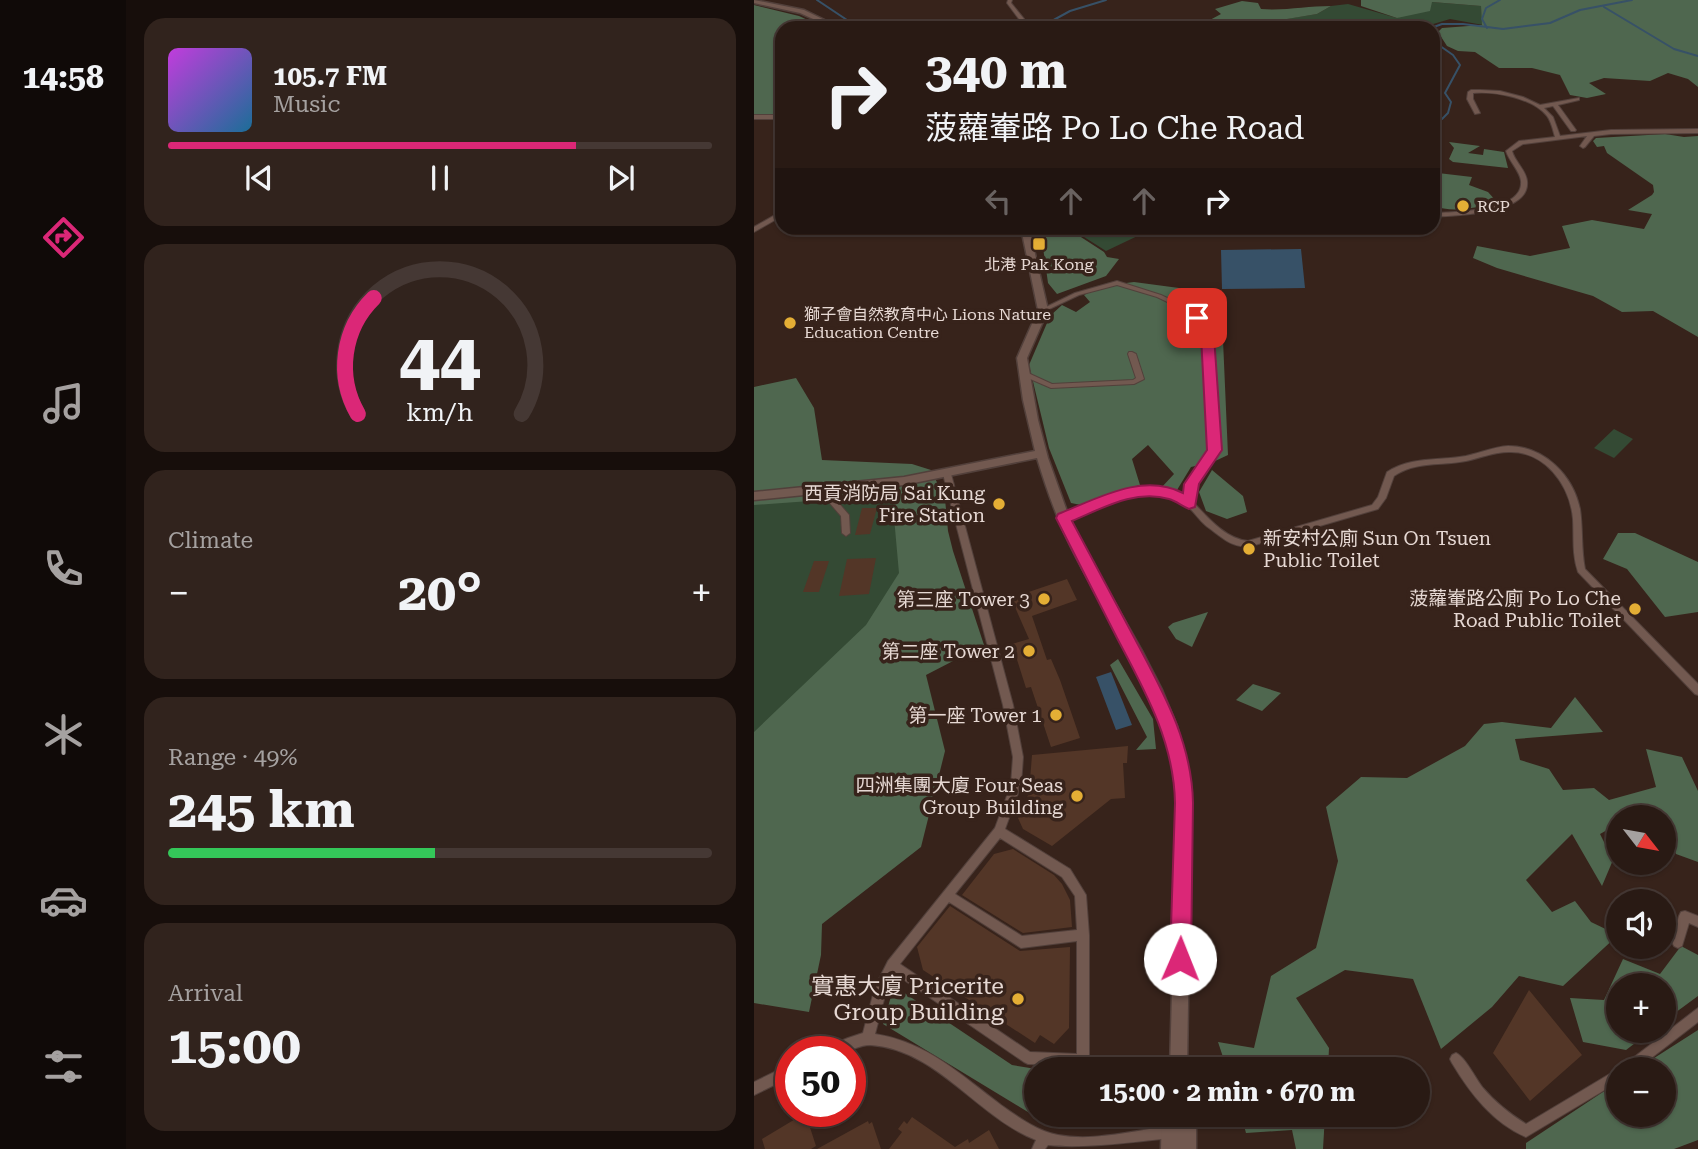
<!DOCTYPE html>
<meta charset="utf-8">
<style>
body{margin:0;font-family:"Roboto Serif","Noto Sans TC",serif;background:#31231d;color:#f1f3f6;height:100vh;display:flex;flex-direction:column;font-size:26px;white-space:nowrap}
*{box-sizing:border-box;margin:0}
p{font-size:23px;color:#a5a1a0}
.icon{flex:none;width:38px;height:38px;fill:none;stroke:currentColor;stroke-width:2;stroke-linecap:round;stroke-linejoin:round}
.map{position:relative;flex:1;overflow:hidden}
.drawer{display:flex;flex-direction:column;gap:18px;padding:18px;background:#170e0b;width:628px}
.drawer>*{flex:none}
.hud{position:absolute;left:21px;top:21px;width:665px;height:214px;border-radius:21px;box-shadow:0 2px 5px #0004,0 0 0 2px #453834;background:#291a14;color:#f1f3f6;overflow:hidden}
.needle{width:46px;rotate:121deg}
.buttons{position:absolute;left:852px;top:805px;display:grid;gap:14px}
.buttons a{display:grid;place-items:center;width:70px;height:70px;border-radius:50%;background:#291a14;box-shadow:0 2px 5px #0004,0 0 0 2px #453834;font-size:35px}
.speed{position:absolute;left:21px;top:1036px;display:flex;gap:14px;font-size:35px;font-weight:700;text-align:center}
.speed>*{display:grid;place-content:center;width:91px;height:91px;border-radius:50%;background:#291a14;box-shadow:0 2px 5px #0004,0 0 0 2px #453834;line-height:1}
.speed .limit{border:10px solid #d22;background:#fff;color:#111}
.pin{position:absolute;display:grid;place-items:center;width:60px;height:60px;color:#fff;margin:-30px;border-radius:14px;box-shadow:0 4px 10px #0006}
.me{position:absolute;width:77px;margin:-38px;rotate:1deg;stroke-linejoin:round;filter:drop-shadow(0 0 5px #0008)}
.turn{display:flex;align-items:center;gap:24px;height:147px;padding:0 35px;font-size:32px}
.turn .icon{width:91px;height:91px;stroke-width:2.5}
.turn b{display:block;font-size:49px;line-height:60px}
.lanes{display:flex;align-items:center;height:66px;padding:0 35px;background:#0003;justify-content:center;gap:35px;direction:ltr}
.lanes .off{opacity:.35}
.big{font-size:52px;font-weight:700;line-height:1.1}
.drawer .tile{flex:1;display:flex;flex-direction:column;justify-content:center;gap:10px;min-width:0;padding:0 24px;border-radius:21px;background:#31231d}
.drawer .dial{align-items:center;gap:0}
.dial svg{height:182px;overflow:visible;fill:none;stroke:#453834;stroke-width:7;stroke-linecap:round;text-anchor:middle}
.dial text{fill:#f1f3f6;stroke:none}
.song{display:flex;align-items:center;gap:21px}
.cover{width:84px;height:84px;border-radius:10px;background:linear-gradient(135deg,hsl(290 70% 55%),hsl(200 70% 35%))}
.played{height:7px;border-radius:4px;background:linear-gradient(90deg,#db2777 75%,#453834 75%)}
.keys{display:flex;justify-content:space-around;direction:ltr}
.heat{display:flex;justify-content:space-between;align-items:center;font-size:38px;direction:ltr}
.charge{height:10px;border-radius:5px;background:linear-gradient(90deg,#34c759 49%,#453834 0)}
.trip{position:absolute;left:270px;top:1057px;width:406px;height:70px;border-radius:35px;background:#291a14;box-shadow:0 2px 5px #0004,0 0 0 2px #453834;font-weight:700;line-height:70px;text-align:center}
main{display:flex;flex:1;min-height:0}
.menu{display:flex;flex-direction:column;width:126px;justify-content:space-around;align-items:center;background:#100a08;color:#a5a1a0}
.menu .icon{width:49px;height:49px}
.menu .selected{color:#db2777}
.menu b{font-size:32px;color:#f1f3f6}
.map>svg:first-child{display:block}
</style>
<main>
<nav class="menu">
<b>14:58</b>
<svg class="icon selected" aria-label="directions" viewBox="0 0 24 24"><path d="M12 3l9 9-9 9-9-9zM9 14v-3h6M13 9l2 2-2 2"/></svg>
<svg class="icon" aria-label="music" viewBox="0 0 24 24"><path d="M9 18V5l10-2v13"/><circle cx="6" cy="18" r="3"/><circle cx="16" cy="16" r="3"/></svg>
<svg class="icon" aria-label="phone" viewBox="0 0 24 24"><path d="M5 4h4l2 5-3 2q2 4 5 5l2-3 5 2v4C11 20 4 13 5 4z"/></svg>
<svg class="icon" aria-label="climate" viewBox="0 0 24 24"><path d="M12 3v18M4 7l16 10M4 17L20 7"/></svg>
<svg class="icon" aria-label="car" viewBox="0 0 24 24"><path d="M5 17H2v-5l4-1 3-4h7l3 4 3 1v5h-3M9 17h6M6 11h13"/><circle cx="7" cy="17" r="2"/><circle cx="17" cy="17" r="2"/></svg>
<svg class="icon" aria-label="filters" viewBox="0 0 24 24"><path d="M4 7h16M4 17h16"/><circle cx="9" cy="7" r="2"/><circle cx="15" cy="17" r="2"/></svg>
</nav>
<section class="drawer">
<div class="tile">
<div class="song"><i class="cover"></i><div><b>105.7 FM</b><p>Music</p></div></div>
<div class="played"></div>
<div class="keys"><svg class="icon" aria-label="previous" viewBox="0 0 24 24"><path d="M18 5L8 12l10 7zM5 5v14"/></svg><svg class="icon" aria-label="pause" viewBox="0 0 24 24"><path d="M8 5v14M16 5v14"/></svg><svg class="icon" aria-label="next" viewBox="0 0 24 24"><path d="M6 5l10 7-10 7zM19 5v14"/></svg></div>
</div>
<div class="tile dial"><svg viewBox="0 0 100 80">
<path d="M14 69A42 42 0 1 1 86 69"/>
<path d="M14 69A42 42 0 0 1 21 18" stroke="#db2777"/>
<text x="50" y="56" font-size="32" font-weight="700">44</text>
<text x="50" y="72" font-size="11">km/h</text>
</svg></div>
<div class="tile"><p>Climate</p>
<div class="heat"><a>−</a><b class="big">20°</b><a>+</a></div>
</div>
<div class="tile"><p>Range · 49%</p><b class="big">245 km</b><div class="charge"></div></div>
<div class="tile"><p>Arrival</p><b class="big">15:00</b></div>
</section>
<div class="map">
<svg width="944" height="1149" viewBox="0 0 944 1149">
<rect width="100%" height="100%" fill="#37231b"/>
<path fill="#344a34" d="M678,2l49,4 2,19 -33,-6 -30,9h-126l-8,-9 31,-5 14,-8 17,-2 49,14z
M316,228h79l-1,3 -42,20z
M860,429l19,10 -19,19 -20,-10z
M175,490l-16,92 -159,173v-254l65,-5 5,4 17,-2 11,6 15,-6z"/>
<path fill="#4f674f" d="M607,0h337v87l-10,-8 -20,-6 -18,8 -46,-3 -15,5 17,11 -19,4 -17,-3 -10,-20 -28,-7h-33l-24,-16 -17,-1 -11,-5 -9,-14 4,-4 40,-3 -1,-19 -49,-4 -2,9 -33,7 -36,-12z
M488,1l16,2 3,6c23,2 46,-3 70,-3l-14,8 -30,5 7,9h-135l49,-7 13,-7 -6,-5z
M0,5l45,11 26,12h-43v86h-28z
M911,134l19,3 14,-1v201l-45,-26 -31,1 -29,-16 -96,-28 -24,-10 4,-12 53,10 40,-8 -8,-22 30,-6 52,9 8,-15 -24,-4 24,-15 2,-3 -1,-7 -46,-32 -3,-7 -7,1 -4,-6 3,-3z
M695,142l31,4 -12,7 15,2 1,-6 20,3 4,16 -55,-6 -4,-3 5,-11z
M684,173l34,4 -3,8 19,7 9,10c-20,6 -44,11 -64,4v-23z
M282,228h31l37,24 3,5 12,2 -13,17 -49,18 -9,-11 -6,-43z
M380,282l45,6 29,9 14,20 6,138 -15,7 -22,5 -14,23 -16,-2 13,-14 -26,-29 -16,14 8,26 -23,6 -31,15 -15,-3 -22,-55 -20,-83 21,-49 12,-11 14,7 14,-10 -6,-7 18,-9z
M42,378l18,30 8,52 90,4 19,6 14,29 3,32 5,20 31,94 -58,30 19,76 -24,96 -99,77 -1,31 -12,57 -55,-9v-271l112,-107 33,-52 -7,-78 -138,10v-118z
M458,470l31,26 4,16 -20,7 -21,-8 -7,-19z
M864,533h17l63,29v50l-33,5 -38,-48 -24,-10z
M454,612l-16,35 -16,-8 -8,-12 5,-4z
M364,659l35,60 3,30 -20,1 11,-13 -37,-72z
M499,684l28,9 -19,18 -26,-11z
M821,697l28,35 -88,7 5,21 29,9 14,21 31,-2 15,12 47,-13 -10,-38 36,8 16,34v71l-22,-8 -12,-25v-12l-7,-2 -39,2v7l-18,10 13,26 -11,26 -30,-52 -46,46 26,32 23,-11 16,21 27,13 -55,51 -44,-10 -27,31 -51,42 -28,-70 -68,-9 -49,28 33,50 -1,21h-101l-9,-27 36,6 17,-72 45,-28 22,-87 -12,-54 35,-30 46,1 58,-32 19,-22 18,-2 49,6z
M927,946l17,9v41l-34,25v-36h-46v46h33l-25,19 -43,-8 -13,-44 34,2 19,-41 37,15z
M140,986l118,79 24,4v46h31v11l-21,-3 -163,-99z
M944,1030v110l-24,9h-148v-6l92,-61v33h46v-46h-27z
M487,1115h84l-2,34h-27l-4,-19 -46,3z"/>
<path fill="#375167" d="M547,249l4,39 -83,1 -1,-39z
M357,672l21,53 -16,5 -20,-53z"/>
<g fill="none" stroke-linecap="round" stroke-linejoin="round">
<path stroke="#375167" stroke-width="2" d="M63,0l42,28
M850,7l70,42 24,7
M285,28l31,-17 36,-11
M677,28l11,-4h21l40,5 47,-6 30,-13 52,-10
M733,28l-5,-9 4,-11 14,-8
M679,41l20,14 7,10 -15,28 6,9 -3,11 -6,6 -9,-2"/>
</g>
<path fill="#533627" d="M108,508h15l-7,26 -15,1z
M122,558l-7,36 -30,2 8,-37z
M60,561h15l-10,31h-16z
M313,579l10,21 -45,16 15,44 4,-1 9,21 20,58 -29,9 -20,-60 -5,1 -14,-44 17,-5 -18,-41z
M374,746l-1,17h-4l2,35 -14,1 -59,47 -29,-17 -5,-11 11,-25 3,-38z
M259,849l41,26 8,9 8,16 2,27 -49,6 -61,-38 32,-41z
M196,906l70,45 50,-4 -1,81 -15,16 -14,-9 -5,8 -112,-73 -6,-23z
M775,990l53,65 -52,46 -37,-48z
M48,1115v2l4,-2 10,31 -5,3h-46l-3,-10z
M158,1117l43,30 13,-8 1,4 20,-13 10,19h-110l13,-17 -4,-3 6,-8 3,3z
M114,1121l1,3 3,-2 9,27h-64z"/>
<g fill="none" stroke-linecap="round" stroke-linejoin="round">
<defs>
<path id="street" d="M254,0h4l-1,3 13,16 -8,9h-5l8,-9 -12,-16z
M717,90h9l20,1 23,6 17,8 39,-7v2l-21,5 18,25 -1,1h-4l-18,-25 -9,2 9,9 7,19 51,-6 87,-1v4l-87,1 -17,2 -9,11 -2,1 -3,-2 7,-10 -64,8 -11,7c3,11 14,19 15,30 4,34 -72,34 -94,36v-4c21,-1 91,-1 88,-32 -1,-10 -12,-20 -15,-30l13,-10 36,-4c-2,-7 -4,-16 -8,-21 -14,-18 -52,-25 -74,-23v6l7,14 -5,1 -8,-15 1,-7z
M0,115h28v4h-28z
M28,211v5l-28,16v-5z
M363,281l44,14 25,12 13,10 12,19 8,114 -23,34 -3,18c15,16 33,37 55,39l124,-36 6,-8 9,-25c25,-16 52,-11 79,-16 14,-3 28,-9 42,-10 36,0 65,29 72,63 3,20 1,40 5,60l113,115v11l-3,-1 -117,-122c-6,-17 -4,-35 -5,-53 -3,-34 -28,-68 -64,-67 -15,0 -29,6 -43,9 -25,5 -50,0 -72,15l-8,22 -8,11 -130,38c-18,-1 -24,-8 -39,-19 -9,-6 -14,-16 -23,-23 -36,-28 -84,1 -120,15h-6l-1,-2 1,-2c41,-16 82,-41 126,-18l2,-14 23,-34 -8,-114 -9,-17 -12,-10 -25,-12 -40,-12 -38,10 -34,16 -2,1 -3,-2 35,-17z
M375,352h3l4,2 8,25 -10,5 -83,4 -30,-13 4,-2h3l24,11 81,-4 3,-2 -8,-24z
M193,471l4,3 62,231 10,52 -2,28 -16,44 65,40 16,26 3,40v134h-12v-3l-49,-2 -4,-2 -130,-89 -7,15 -12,46c52,8 86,41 126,71 17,12 36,26 57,30 37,7 76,-5 113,-9l4,2 2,4 -2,4 -4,2c-36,4 -89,11 -123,7l-3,4h-13l4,-9c-59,-23 -99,-91 -166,-95 -10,0 -17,5 -26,7 -7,1 -15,0 -22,0l2,-4 24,-10 15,-5 12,-46 13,-26 107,-133 16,-43 2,-28 -10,-52 -60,-231zM246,838l62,39 13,19 2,34 -55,6 -67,-42zM195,902l72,46 56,-7v113l-47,-2 -130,-88z
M80,485l4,3 -2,12 13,15 1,18 -4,3 -4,-3 -1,-17 -13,-15 2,-13z
M931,911l13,5v11l-9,-4 -7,23 -4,2 -4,-2 -2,-4 7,-26 2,-4z
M944,1008v14l-61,47h-15l2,-4z
M702,1053c10,5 19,25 27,35 12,14 27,26 43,36l92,-55v13l-92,55c-33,-14 -56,-44 -74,-74l-2,-4 2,-4z
M37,1064v13l-37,18v-13z"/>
<path id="secondary" d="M0,0l50,10 37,18h-8l-33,-15 -46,-10z
M267,228h8l19,82 -21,48 11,62 10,38 21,59 17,35 56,99 20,39 15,36 10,38 4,39 -4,266h-17l7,-266c-3,-27 -6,-53 -15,-79 -22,-61 -59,-114 -88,-171 -16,-31 -27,-62 -37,-95l-133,27 -150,15v-8l150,-15 131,-26 -12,-51 -6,-42 21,-48z
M408,1115h34v34h-35z"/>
</defs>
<use href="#street" stroke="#52403b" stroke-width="2"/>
<use href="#secondary" stroke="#52403b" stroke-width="3"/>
<use href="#street" fill="#725950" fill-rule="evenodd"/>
<use href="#secondary" fill="#725950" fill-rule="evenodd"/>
</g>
<path fill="#db2777" stroke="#8e194d" stroke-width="2" d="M443,314l4,1 13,21 8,114 -23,34 -4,23 -6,2c-7,-3 -13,-8 -20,-10 -34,-10 -66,9 -97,22 21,39 42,79 63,118 28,53 57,103 58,164l-2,156 -3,7 -8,3 -7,-3 -3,-7 5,-156c-1,-61 -30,-112 -58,-165 -20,-40 -41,-80 -61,-120l2,-4c39,-15 84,-42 125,-21l1,-9 23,-34 -6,-114 -10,-18z"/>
<g fill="#e4ae35" stroke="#37231b" stroke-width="2.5">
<circle cx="709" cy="206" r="7"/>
<rect x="278" y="237" width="14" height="14" rx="3.5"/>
<circle cx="36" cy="323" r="7"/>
<circle cx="245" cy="504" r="7"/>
<circle cx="495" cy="549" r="7"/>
<circle cx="290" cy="599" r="7"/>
<circle cx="881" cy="609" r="7"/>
<circle cx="275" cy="651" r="7"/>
<circle cx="302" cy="715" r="7"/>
<circle cx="323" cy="796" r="7"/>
<circle cx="264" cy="999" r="7"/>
</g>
<g text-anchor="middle" stroke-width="7" stroke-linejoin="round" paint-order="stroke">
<g font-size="16" fill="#e6d8d3" stroke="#37231b" text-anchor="start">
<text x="723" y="212">RCP</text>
<text x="285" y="270" text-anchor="middle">北港 Pak Kong</text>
<text x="50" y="320">獅子會自然教育中心 Lions Nature<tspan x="50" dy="18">Education Centre</tspan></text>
</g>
<g font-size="19" fill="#e6d8d3" stroke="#37231b" text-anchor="end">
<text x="231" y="500">西貢消防局 Sai Kung<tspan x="231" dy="22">Fire Station</tspan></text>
<text x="509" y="545" text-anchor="start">新安村公廁 Sun On Tsuen<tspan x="509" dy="22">Public Toilet</tspan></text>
<text x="867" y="605">菠蘿輋路公廁 Po Lo Che<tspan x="867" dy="22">Road Public Toilet</tspan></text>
<text x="276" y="606">第三座 Tower 3</text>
<text x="261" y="658">第二座 Tower 2</text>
<text x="288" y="722">第一座 Tower 1</text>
<text x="309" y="792">四洲集團大廈 Four Seas<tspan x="309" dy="22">Group Building</tspan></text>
</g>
<g font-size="23" fill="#e6d8d3" stroke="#37231b" text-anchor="end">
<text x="250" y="994">實惠大廈 Pricerite<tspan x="250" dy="26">Group Building</tspan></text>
</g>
</g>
</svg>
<div class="buttons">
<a><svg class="needle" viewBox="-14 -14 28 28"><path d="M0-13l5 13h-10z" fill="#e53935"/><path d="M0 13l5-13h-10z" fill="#a5a1a0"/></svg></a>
<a><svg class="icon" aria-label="sound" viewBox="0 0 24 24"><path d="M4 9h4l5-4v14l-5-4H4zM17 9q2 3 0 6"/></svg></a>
<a>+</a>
<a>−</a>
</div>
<div class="speed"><div class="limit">50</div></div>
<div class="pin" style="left:443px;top:318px;background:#d93025"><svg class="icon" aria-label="arrive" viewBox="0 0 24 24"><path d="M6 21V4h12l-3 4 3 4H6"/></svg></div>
<svg class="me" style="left:426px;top:959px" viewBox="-20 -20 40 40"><circle r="19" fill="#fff"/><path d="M0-13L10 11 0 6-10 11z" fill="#db2777"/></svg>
<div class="trip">15:00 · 2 min · 670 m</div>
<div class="hud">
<div class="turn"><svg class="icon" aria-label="right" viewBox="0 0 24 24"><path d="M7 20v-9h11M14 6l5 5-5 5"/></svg><div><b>340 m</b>菠蘿輋路 Po Lo Che Road</div></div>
<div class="lanes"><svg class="icon off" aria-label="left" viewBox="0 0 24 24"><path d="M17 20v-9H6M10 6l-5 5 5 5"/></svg><svg class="icon off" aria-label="ahead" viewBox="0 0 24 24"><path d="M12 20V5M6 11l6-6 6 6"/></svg><svg class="icon off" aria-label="ahead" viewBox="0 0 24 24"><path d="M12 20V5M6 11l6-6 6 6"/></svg><svg class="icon" aria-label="right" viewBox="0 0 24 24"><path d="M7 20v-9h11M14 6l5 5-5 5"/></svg></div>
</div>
</div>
</main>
